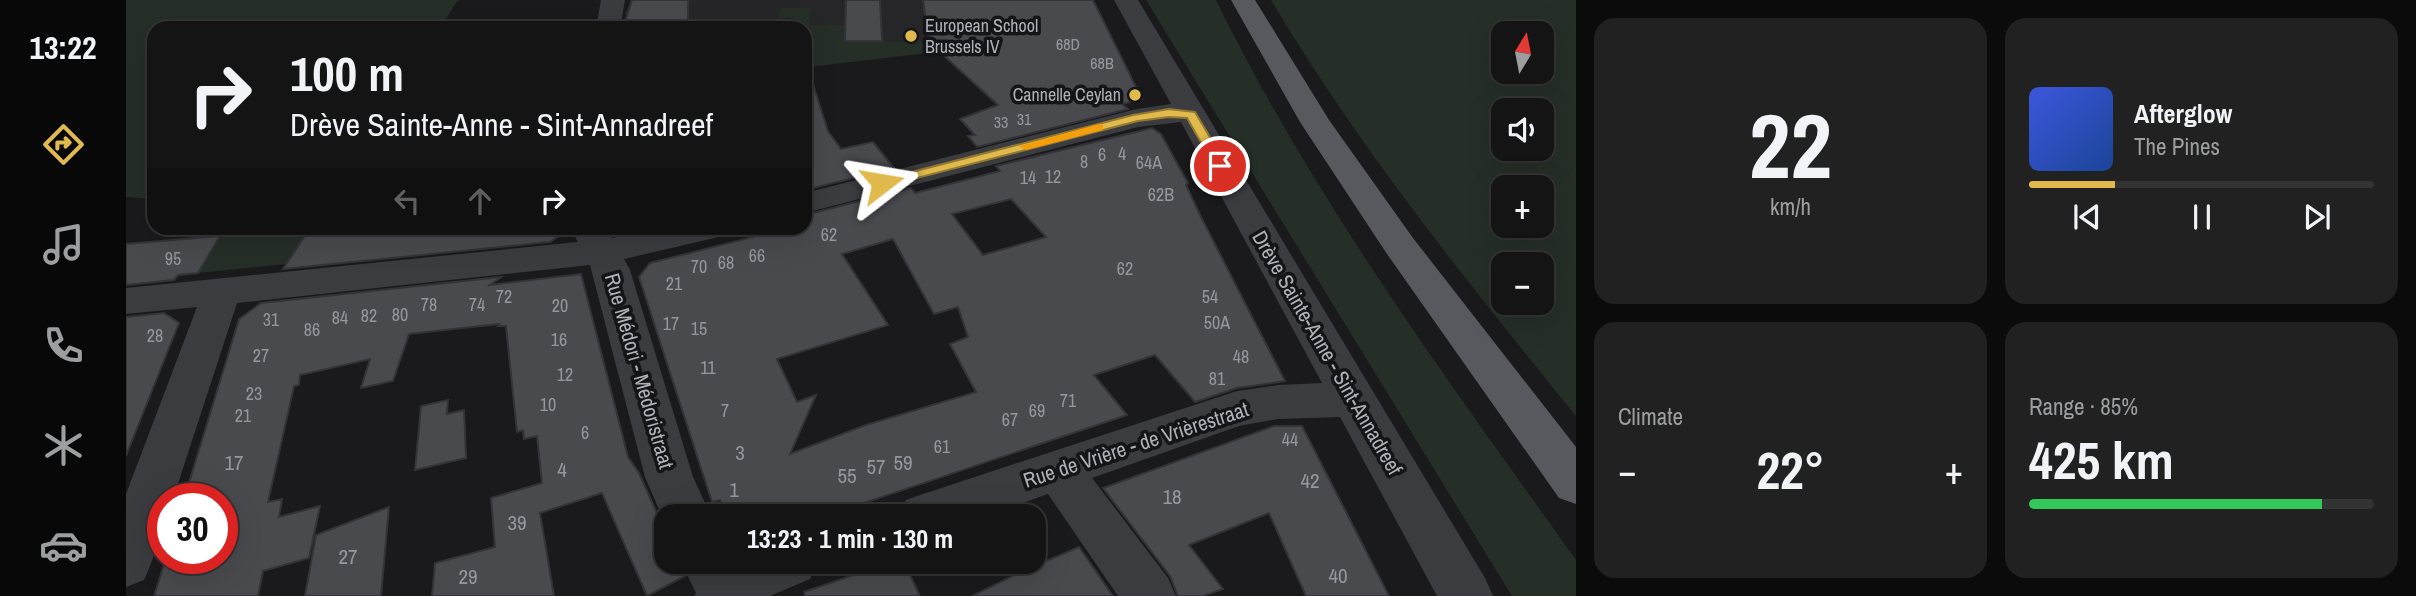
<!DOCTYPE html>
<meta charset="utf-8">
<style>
body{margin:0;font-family:"Archivo Narrow",sans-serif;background:#212122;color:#f1f3f6;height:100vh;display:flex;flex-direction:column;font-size:26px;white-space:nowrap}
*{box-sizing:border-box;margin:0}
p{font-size:23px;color:#9d9ea0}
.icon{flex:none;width:38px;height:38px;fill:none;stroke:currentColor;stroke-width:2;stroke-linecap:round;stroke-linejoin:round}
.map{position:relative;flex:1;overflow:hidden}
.sheet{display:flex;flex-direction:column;gap:18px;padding:18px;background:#0b0b0c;width:840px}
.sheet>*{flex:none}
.guide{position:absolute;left:21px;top:21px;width:665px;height:214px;border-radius:21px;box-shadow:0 7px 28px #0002,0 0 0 2px #333334;background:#141415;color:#f1f3f6;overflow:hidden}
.needle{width:46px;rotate:10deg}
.buttons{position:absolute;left:1365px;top:21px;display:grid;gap:14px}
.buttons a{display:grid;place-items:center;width:63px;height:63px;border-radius:14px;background:#141415;box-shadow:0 7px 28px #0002,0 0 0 2px #333334;font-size:35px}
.speed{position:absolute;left:21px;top:483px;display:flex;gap:14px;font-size:35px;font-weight:700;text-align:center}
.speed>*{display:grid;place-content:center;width:91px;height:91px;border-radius:50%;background:#141415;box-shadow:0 7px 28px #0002,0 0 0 2px #333334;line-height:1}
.speed .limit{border:10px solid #d22;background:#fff;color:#111}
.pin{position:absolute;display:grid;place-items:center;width:60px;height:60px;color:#fff;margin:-30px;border:4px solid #fff;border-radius:50%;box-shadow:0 2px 7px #0007}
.me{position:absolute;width:77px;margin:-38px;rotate:76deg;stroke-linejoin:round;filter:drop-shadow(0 0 5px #0008)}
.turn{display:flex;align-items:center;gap:24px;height:147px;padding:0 28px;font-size:32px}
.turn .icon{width:91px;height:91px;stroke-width:2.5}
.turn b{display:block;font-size:49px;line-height:60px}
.lanes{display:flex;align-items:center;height:66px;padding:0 28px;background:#0003;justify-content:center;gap:35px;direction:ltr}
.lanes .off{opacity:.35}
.big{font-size:52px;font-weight:700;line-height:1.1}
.sheet .tile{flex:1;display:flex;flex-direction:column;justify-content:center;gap:10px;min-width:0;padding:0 24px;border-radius:21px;background:#212122}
.sheet .dial{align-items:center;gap:0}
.dial b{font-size:91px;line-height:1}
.song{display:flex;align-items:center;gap:21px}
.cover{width:84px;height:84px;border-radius:10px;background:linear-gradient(135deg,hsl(230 70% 55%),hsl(220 70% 35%))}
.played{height:7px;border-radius:4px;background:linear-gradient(90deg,#e1ba4d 25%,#333334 25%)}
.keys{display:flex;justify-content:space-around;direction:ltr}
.heat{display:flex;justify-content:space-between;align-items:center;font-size:38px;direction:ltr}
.charge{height:10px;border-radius:5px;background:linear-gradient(90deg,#34c759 85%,#333334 0)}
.sheet .tiles{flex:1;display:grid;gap:18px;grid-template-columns:repeat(2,1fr)}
.trip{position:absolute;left:528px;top:504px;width:392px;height:70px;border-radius:21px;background:#141415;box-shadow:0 7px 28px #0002,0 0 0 2px #333334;font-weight:700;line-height:70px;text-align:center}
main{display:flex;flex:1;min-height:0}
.tabs{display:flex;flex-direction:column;width:126px;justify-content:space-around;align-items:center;background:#080808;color:#9d9ea0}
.tabs .icon{width:49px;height:49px}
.tabs .current{color:#e1ba4d}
.tabs b{font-size:32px;color:#f1f3f6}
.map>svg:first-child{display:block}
</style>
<main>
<nav class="tabs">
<b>13:22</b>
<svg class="icon current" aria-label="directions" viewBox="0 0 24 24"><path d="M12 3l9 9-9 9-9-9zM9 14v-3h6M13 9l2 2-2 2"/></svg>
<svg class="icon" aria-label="music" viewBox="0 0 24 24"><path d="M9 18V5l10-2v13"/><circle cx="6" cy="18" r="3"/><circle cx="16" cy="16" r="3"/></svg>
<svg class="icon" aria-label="phone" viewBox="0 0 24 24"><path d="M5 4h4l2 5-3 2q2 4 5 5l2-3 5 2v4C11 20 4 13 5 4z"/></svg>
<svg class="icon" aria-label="climate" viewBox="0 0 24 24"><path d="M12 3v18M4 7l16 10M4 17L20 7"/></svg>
<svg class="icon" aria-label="car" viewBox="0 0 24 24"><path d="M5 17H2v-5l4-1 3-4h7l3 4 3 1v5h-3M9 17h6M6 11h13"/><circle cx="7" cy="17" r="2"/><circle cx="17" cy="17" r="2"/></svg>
</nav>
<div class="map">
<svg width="1450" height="596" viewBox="0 0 1450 596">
<rect width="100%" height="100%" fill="#1a1a1c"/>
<path fill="#262629" d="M506,0h359l30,41 -212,26 -4,-10v-29h-11l-4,-10 -102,7 1,-14 -65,3z"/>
<path fill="#262e28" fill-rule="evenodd" d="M0,0h332l-18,28h-286v171l-28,-2z
M1020,0h70c96,197 233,382 360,560v36h-64z
M1145,0h305v416c-108,-133 -217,-268 -305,-416zM1377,33h39v39h-39zM1377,110h39v39h-39zM1416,187v39h-39v-39zM1416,264v39h-39v-39z
M654,8h31l-2,17h36v16l121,1 2,6 -159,19 -4,-10v-29h-11l-4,-10 -12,1z
M100,228h84l-24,36 -88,9z"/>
<path fill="#494a4e" stroke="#343438" stroke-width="2" fill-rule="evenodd" d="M506,0h56v25l-23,3h-42z
M720,0h34l2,41h-37z
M797,0h170l49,99 -20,5 6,5 -151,38 -9,-11 7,-1 -15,-16 38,-14 -69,-63z
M679,75h5l18,56 13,18 32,-7 21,26 -89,22z
M1026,128l9,6 27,49 -2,2 15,32 84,164 -48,7 -42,14 -40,-47 -61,20 33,40 -302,101h-101l-4,-16 -8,2 -73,-225 11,-14 138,-35h17v-13l106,-27 4,5 85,-22 -4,-5zM885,199l35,38 -63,18 -31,-41zM767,239l41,75 24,-7 10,30 -18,7 26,48 -110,33 -76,29 26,-59 -19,7 -20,-43 111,-34 -46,-71z
M184,228h261l-21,14 -267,27z
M94,236l-22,37 -20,2 -4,5 -48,5v-41z
M455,274l47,183 11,16 28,63v26h11l7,14 -38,20 -45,-103 -62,20 14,83h-122l3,-33 60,-16 -4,-49 51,-15 -5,-47 -13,3 -1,-9 -6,2 -11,-106h-8l1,-2 -90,10 -16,47 -32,7 9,-29 -70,16 -1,10 -5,1 -26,116 14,-3 -3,18 41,-11 -11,52 -46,13 -5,25h-104l12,-38h56v-59h-38l55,-180 22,-16 240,-26 -11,8z
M38,313l15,10 -53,133v-139z
M322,400l-1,14 17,-4 2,48 -51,12 6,-64z
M1148,426h28l87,170h-83l-37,-83 -80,32 34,44 -20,7h-25l-8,-20 -67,-88z
M263,507l-8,89h-76l11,-61z
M953,547l34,49h-141l53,-26z
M765,562h13l16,34h-115l-1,-4z"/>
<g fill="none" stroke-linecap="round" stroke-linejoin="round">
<path fill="#3b3c40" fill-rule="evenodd" d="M475,0h24l-5,28h-24z
M988,0h24l347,578 8,18h-56l-97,-179 -62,2 -39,7 -147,52 76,100 8,18h-58l-70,-102 -63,22h-87l8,-16 17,-6 314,-103 41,-6 44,-2 -141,-261 -43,5 -333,86v-20l332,-84 34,-5z
M449,228h30l7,10 55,-10h61l-5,8 -99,23 6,11 63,207 18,39h-44v12l-22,-51 -55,-212 -353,38 -64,196h-10c0,30 -6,53 -19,81l-18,7v-93l71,-187 -71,7v-26l452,-46 -6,-11z
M555,562h137l-8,17 -40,17h-76l2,-3z"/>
<path fill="#58595f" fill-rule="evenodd" d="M1105,0h24l74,120 84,118 163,209v57l-17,-6 -172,-244 -87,-132z"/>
</g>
<path fill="#e1ba4d" stroke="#927932" stroke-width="2" d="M1043,109l26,3 32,54 -2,3h-9l-29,-51 -18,-1 -31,4 -256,66 -7,-4 2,-2 256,-66z"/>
<path fill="#f59e0b" d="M973,124l4,1v5l-77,20 -7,-4z"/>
<g fill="#e1ba4d" stroke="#151517" stroke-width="2.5">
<circle cx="785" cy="36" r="7"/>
<circle cx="1009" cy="95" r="7"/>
</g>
<g text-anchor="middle" stroke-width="7" stroke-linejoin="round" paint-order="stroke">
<g font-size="16" fill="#95979f">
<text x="942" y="50">68D</text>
<text x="976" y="69">68B</text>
<text x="898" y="125">31</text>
<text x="875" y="128">33</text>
</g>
<g font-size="18" fill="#aeb1ba" stroke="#151517" text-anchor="start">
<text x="799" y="32">European School<tspan x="799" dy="21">Brussels IV</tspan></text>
<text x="995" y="101" text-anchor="end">Cannelle Ceylan</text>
</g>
<g font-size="18" fill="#95979f">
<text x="996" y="160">4</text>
<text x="976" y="161">6</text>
<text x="958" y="168">8</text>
<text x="1023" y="169">64A</text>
<text x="927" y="183">12</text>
<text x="902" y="184">14</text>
<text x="1035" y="201">62B</text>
<text x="703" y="241">62</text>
<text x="631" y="262">66</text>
<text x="47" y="265">95</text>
<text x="600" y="269">68</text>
<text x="573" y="273">70</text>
<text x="999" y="275">62</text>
<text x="548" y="290">21</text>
<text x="378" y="303">72</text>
<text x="1084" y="303">54</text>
<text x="303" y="311">78</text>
<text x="351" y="311">74</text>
<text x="434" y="312">20</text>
<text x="274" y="321">80</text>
<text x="243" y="322">82</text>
<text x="214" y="324">84</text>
<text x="145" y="326">31</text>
<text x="1091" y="329">50A</text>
<text x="545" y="330">17</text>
<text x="573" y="335">15</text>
<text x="186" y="336">86</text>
<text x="29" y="342">28</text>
<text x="433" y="346">16</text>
<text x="135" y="362">27</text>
<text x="1115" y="363">48</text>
<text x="582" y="374">11</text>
<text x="439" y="381">12</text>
<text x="1091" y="385">81</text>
<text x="128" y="400">23</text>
<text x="942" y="407">71</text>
<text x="422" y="411">10</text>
<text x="599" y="417">7</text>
<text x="911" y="417">69</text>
<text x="117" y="422">21</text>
<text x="884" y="426">67</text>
<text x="459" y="439">6</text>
<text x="1164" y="446">44</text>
<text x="816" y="453">61</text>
</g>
<g font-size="21" fill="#aeb1ba" stroke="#151517">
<text transform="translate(1201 353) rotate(60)" y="7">Drève Sainte-Anne - Sint-Annadreef</text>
<text transform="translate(513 371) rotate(74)" y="7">Rue Médori - Médoristraat</text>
<text transform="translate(1010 445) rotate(-18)" y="7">Rue de Vrière - de Vrièrestraat</text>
</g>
<g font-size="21" fill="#95979f">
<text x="614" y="460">3</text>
<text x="108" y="470">17</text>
<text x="777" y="470">59</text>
<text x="750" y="474">57</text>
<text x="436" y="477">4</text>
<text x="721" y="483">55</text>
<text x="1184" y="488">42</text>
<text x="608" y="497">1</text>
<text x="1046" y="504">18</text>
<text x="391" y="530">39</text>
<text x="222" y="564">27</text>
<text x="1212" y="583">40</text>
<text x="342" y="584">29</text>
</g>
</g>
</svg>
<div class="buttons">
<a><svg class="needle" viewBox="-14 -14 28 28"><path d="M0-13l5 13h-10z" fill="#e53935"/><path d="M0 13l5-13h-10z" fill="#9d9ea0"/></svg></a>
<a><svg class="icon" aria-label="sound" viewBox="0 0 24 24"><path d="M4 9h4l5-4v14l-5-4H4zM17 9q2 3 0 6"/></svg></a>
<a>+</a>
<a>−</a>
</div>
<div class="speed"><div class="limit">30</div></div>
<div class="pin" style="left:1094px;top:166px;background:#d93025"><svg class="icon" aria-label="arrive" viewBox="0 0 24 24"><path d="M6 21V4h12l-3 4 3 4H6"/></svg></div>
<svg class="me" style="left:756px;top:183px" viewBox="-20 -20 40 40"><path d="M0-17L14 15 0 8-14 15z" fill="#e1ba4d" stroke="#fff" stroke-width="4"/></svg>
<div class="trip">13:23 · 1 min · 130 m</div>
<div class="guide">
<div class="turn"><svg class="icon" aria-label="right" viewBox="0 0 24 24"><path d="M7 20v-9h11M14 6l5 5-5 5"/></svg><div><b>100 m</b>Drève Sainte-Anne - Sint-Annadreef</div></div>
<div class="lanes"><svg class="icon off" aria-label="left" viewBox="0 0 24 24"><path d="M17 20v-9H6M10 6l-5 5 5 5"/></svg><svg class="icon off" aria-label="ahead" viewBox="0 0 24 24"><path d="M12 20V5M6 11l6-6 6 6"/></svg><svg class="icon" aria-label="right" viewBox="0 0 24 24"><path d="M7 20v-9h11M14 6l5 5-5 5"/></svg></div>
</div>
</div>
<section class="sheet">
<div class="tiles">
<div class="tile dial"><b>22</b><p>km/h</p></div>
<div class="tile">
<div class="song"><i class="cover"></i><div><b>Afterglow</b><p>The Pines</p></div></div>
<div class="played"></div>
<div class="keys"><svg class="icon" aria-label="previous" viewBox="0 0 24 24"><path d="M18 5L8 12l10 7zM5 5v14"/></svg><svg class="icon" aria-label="pause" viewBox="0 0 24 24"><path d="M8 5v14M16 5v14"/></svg><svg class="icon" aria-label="next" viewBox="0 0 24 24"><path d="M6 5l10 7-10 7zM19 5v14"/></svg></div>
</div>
<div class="tile"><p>Climate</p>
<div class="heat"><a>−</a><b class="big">22°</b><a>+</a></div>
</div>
<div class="tile"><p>Range · 85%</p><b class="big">425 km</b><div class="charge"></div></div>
</div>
</section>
</main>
